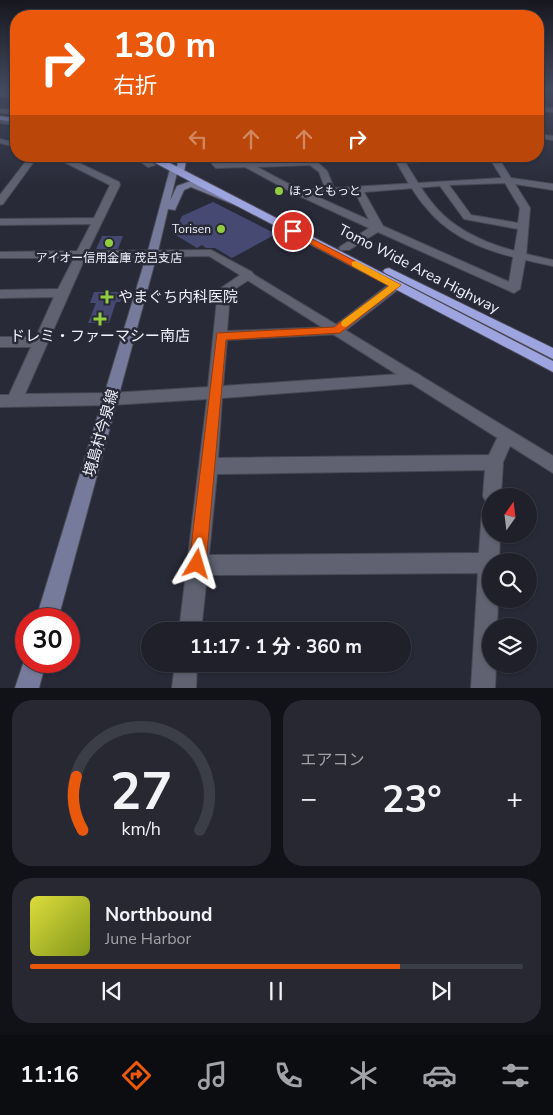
<!DOCTYPE html>
<html lang="ja">
<meta charset="utf-8">
<style>
body{margin:0;font-family:"Nunito Sans","Noto Sans JP",sans-serif;background:#272832;color:#f1f3f6;height:100vh;display:flex;flex-direction:column;font-size:19px;white-space:nowrap}
*{box-sizing:border-box;margin:0}
p{font-size:16px;color:#a1a3a8}
.icon{flex:none;width:28px;height:28px;fill:none;stroke:currentColor;stroke-width:2;stroke-linecap:round;stroke-linejoin:round}
.map{position:relative;height:688px;overflow:hidden}
.panel{display:flex;flex-direction:column;gap:12px;padding:12px;background:#111217;flex:1}
.panel>*{flex:none}
.hud{position:absolute;left:10px;top:10px;width:534px;height:152px;border-radius:20px;box-shadow:0 1px 4px #0004,0 0 0 1px #3c3e47;background:#ea580c;color:#fff;overflow:hidden}
.needle{width:32px;rotate:14deg}
.tools{position:absolute;left:482px;top:488px;display:grid;gap:10px}
.tools a{display:grid;place-items:center;width:55px;height:55px;border-radius:50%;background:#1f202a;box-shadow:0 1px 4px #0004,0 0 0 1px #3c3e47;font-size:25px}
.speed{position:absolute;left:15px;top:608px;display:flex;gap:10px;font-size:25px;font-weight:700;text-align:center}
.speed>*{display:grid;place-content:center;width:65px;height:65px;border-radius:50%;background:#1f202a;box-shadow:0 1px 4px #0004,0 0 0 1px #3c3e47;line-height:1}
.speed .limit{border:8px solid #d22;background:#fff;color:#111}
.pin{position:absolute;display:grid;place-items:center;width:42px;height:42px;color:#fff;margin:-21px;border:2px solid #fff;border-radius:50%;box-shadow:0 1px 5px #0007}
.me{position:absolute;width:55px;margin:-28px;rotate:7deg;stroke-linejoin:round;filter:drop-shadow(0 0 4px #0008)}
.turn{display:flex;align-items:center;gap:18px;height:105px;padding:0 20px;font-size:22px}
.turn .icon{width:65px;height:65px;stroke-width:2.5}
.turn b{display:block;font-size:35px;line-height:42px}
.lanes{display:flex;align-items:center;height:48px;padding:0 20px;background:#0003;justify-content:center;gap:25px;direction:ltr}
.lanes .off{opacity:.35}
.big{font-size:38px;font-weight:700;line-height:1.1}
.panel .tile{flex:1;display:flex;flex-direction:column;justify-content:center;gap:8px;min-width:0;padding:0 18px;border-radius:20px;background:#272832}
.panel .dial{align-items:center;gap:0}
.dial svg{height:130px;overflow:visible;fill:none;stroke:#3c3e47;stroke-width:7;stroke-linecap:round;text-anchor:middle}
.dial text{fill:#f1f3f6;stroke:none}
.song{display:flex;align-items:center;gap:15px}
.cover{width:60px;height:60px;border-radius:8px;background:linear-gradient(135deg,hsl(60 70% 55%),hsl(70 70% 35%))}
.played{height:5px;border-radius:2px;background:linear-gradient(90deg,#ea580c 75%,#3c3e47 75%)}
.keys{display:flex;justify-content:space-around;direction:ltr}
.heat{display:flex;justify-content:space-between;align-items:center;font-size:28px;direction:ltr}
.panel .tiles{flex:1;display:grid;gap:12px;grid-template-columns:1fr 1fr}
.tile:last-child{grid-column:span 2}
.trip{position:absolute;left:141px;top:622px;width:270px;height:50px;border-radius:25px;background:#1f202a;box-shadow:0 1px 4px #0004,0 0 0 1px #3c3e47;font-weight:700;line-height:50px;text-align:center}
.tabs{display:flex;height:80px;justify-content:space-around;align-items:center;background:#0c0d11;color:#a1a3a8}
.tabs .icon{width:35px;height:35px}
.tabs .active{color:#ea580c}
.tabs b{font-size:22px;color:#f1f3f6}
.map>svg:first-child{display:block}
</style>
<div class="map">
<svg width="553" height="688" viewBox="0 0 553 688">
<rect width="100%" height="100%" fill="#292a38"/>
<path fill="#464972" d="M213,202l63,32 -44,24 -17,-10h-9l-4,-3 -5,3 -23,-14 8,-18z
M102,236h21l-5,13h-22z
M94,292h30l-4,10h-4l-7,21h-21l8,-20h-6z"/>
<g fill="none" stroke-linecap="round" stroke-linejoin="round">
<defs>
<path id="minor" d="M0,92l16,2v4l-16,-2z
M0,109l16,1v4l-16,-1z
M0,119l16,2v4l-16,-2z
M538,134l15,2v4l-15,-2z
M0,139l16,4v4l-16,-4z
M30,156h8l-35,48 -3,1v-10z
M52,156h12l55,26 1,3 -32,66 123,-1 41,22 2,3 -2,3 -22,14 -3,39 106,-4 59,-45h8l2,3 -2,3 -59,46 -114,6 -4,46 192,-13 5,2 2,4 -2,4 -198,15 -4,60 271,-3 11,-23 6,-2 6,2 2,5 -11,25 -2,34h-10v38h9l-1,27h-8v38h7l-1,27h-6v38h5l-1,24h-24l7,-115 -271,2 -6,56h-22l28,-232 -96,6 -111,2v-12h9l22,-48h-31v-10h36l18,-40 -54,1v-8l58,-1 16,-31h-74v-6l77,-1 14,-27 -91,1v-6l94,-1 16,-33zM209,256l31,19 -22,15 -10,97 -97,6 -86,1 60,-136zM485,470l-2,26 3,6 3,1 -5,2 -2,6 -3,42 -270,2 8,-81z
M132,156h10l13,9 -7,2z
M212,156h8l1,7 86,-3 -1,-4h8l2,5 11,10 7,17 168,-10 -12,-19 -90,4 -4,-3c9,-7 84,-4 101,-4l14,22 42,6v6l-38,-6 15,24 -4,48 -6,33 -6,4 -136,-61 -29,18h-8l-2,-2 2,-2 28,-18 -74,-34 -50,-27 -29,1 -4,-4zM310,165l9,7 6,16 -25,2 -43,-23zM505,183l15,25 -2,15 -47,-8 -22,-30zM440,186l24,33 54,10 -9,53 -126,-56 -19,-34zM355,192l14,28 -58,-26z
M175,664h22l-1,24h-24z"/>
<path id="tertiary" d="M0,90h6l-6,5z
M538,107l15,1v4l-15,-1z
M393,156h8c11,16 20,34 32,48 29,36 77,47 120,56v6c-44,-9 -93,-19 -124,-55 -15,-16 -25,-36 -36,-55z
M248,271l305,185v17l-309,-195 -2,-3 2,-3z"/>
<path id="secondary" d="M174,166l4,3 -8,32 7,-15 14,-5 52,22 -5,3 -3,-1 -44,-18 -7,3 -9,20 -7,-1 -9,38 -101,372h-22l113,-372 21,-78z
M26,655v6h20l-7,27h-24z"/>
<path id="primary" d="M179,156h8l-3,16 -4,3 -4,-3z"/>
<path id="trunk" d="M0,116l16,2v4l-16,-2z
M142,156h12l14,6 385,199v11z
M389,268l164,80v11l-168,-86 -2,-2 2,-2z"/>
</defs>
<use href="#minor" stroke="#484954" stroke-width="2"/>
<use href="#tertiary" stroke="#484954" stroke-width="2"/>
<use href="#secondary" stroke="#484954" stroke-width="2"/>
<use href="#primary" stroke="#484954" stroke-width="2"/>
<use href="#trunk" stroke="#484954" stroke-width="2"/>
<use href="#minor" fill="#606272" fill-rule="evenodd"/>
<use href="#tertiary" fill="#606272" fill-rule="evenodd"/>
<use href="#secondary" fill="#777b9b" fill-rule="evenodd"/>
<use href="#primary" fill="#8f94c4" fill-rule="evenodd"/>
<use href="#trunk" fill="#9ea4df" fill-rule="evenodd"/>
</g>
<linearGradient id="sky" x2="0" y2="1"><stop stop-color="#17171f"/><stop offset="0.48" stop-color="#434a5e"/><stop offset="1" stop-color="#434a5e" stop-opacity="0"/></linearGradient>
<rect width="553" height="186" fill="url(#sky)"/>
<path fill="#ea580c" stroke="#983908" d="M293,229l108,56 -61,48 -114,7 -20,224 -3,6 -6,3 -5,-3 -3,-6 28,-231 117,-6 55,-41 -99,-53v-3z"/>
<path fill="#f59e0b" d="M356,261l45,24 -55,42 -4,-1 -1,-3 1,-2 47,-35 -37,-20v-4z"/>
<g fill="#92cd3f" stroke="#292a38" stroke-width="2">
<circle cx="279" cy="191" r="5"/>
<circle cx="221" cy="229" r="5"/>
<circle cx="109" cy="243" r="5"/>
<path d="M104.5 289.5h5v5h5v5h-5v5h-5v-5h-5v-5h5z"/>
<path d="M97.5 311.5h5v5h5v5h-5v5h-5v-5h-5v-5h5z"/>
</g>
<g text-anchor="middle" stroke-width="5" stroke-linejoin="round" paint-order="stroke">
<g font-size="12" fill="#f1f2fc" stroke="#292a38" text-anchor="start">
<text x="289" y="195">ほっともっと</text>
<text x="211" y="233" text-anchor="end">Torisen</text>
<text x="109" y="262" text-anchor="middle">アイオー信用金庫 茂呂支店</text>
</g>
<g font-size="15" fill="#f1f2fc" stroke="#292a38">
<text transform="translate(419 269) rotate(27)" y="5">Tomo Wide Area Highway</text>
<text transform="translate(101 433) rotate(-74)" y="5">境島村今泉線</text>
</g>
<g font-size="15" fill="#f1f2fc" stroke="#292a38" text-anchor="start">
<text x="118" y="302">やまぐち内科医院</text>
<text x="100" y="341" text-anchor="middle">ドレミ・ファーマシー南店</text>
</g>
</g>
</svg>
<div class="tools">
<a><svg class="needle" viewBox="-14 -14 28 28"><path d="M0-13l5 13h-10z" fill="#e53935"/><path d="M0 13l5-13h-10z" fill="#a1a3a8"/></svg></a>
<a><svg class="icon" aria-label="search" viewBox="0 0 24 24"><circle cx="10" cy="10" r="6"/><path d="M15 15l6 6"/></svg></a>
<a><svg class="icon" aria-label="layers" viewBox="0 0 24 24"><path d="M12 4l9 5-9 5-9-5zM3 14l9 5 9-5"/></svg></a>
</div>
<div class="speed"><div class="limit">30</div></div>
<div class="pin" style="left:293px;top:231px;background:#d93025"><svg class="icon" aria-label="arrive" viewBox="0 0 24 24"><path d="M6 21V4h12l-3 4 3 4H6"/></svg></div>
<svg class="me" style="left:197px;top:564px" viewBox="-20 -20 40 40"><path d="M0-17L14 15 0 8-14 15z" fill="#ea580c" stroke="#fff" stroke-width="4"/></svg>
<div class="trip">11:17 · 1 分 · 360 m</div>
<div class="hud">
<div class="turn"><svg class="icon" aria-label="right" viewBox="0 0 24 24"><path d="M7 20v-9h11M14 6l5 5-5 5"/></svg><div><b>130 m</b>右折</div></div>
<div class="lanes"><svg class="icon off" aria-label="left" viewBox="0 0 24 24"><path d="M17 20v-9H6M10 6l-5 5 5 5"/></svg><svg class="icon off" aria-label="ahead" viewBox="0 0 24 24"><path d="M12 20V5M6 11l6-6 6 6"/></svg><svg class="icon off" aria-label="ahead" viewBox="0 0 24 24"><path d="M12 20V5M6 11l6-6 6 6"/></svg><svg class="icon" aria-label="right" viewBox="0 0 24 24"><path d="M7 20v-9h11M14 6l5 5-5 5"/></svg></div>
</div>
</div>
<section class="panel">
<div class="tiles">
<div class="tile dial"><svg viewBox="0 0 100 80">
<path d="M14 69A42 42 0 1 1 86 69"/>
<path d="M14 69A42 42 0 0 1 10 36" stroke="#ea580c"/>
<text x="50" y="56" font-size="32" font-weight="700">27</text>
<text x="50" y="72" font-size="11">km/h</text>
</svg></div>
<div class="tile"><p>エアコン</p>
<div class="heat"><a>−</a><b class="big">23°</b><a>+</a></div>
</div>
<div class="tile">
<div class="song"><i class="cover"></i><div><b>Northbound</b><p>June Harbor</p></div></div>
<div class="played"></div>
<div class="keys"><svg class="icon" aria-label="previous" viewBox="0 0 24 24"><path d="M18 5L8 12l10 7zM5 5v14"/></svg><svg class="icon" aria-label="pause" viewBox="0 0 24 24"><path d="M8 5v14M16 5v14"/></svg><svg class="icon" aria-label="next" viewBox="0 0 24 24"><path d="M6 5l10 7-10 7zM19 5v14"/></svg></div>
</div>
</div>
</section>
<nav class="tabs">
<b>11:16</b>
<svg class="icon active" aria-label="directions" viewBox="0 0 24 24"><path d="M12 3l9 9-9 9-9-9zM9 14v-3h6M13 9l2 2-2 2"/></svg>
<svg class="icon" aria-label="music" viewBox="0 0 24 24"><path d="M9 18V5l10-2v13"/><circle cx="6" cy="18" r="3"/><circle cx="16" cy="16" r="3"/></svg>
<svg class="icon" aria-label="phone" viewBox="0 0 24 24"><path d="M5 4h4l2 5-3 2q2 4 5 5l2-3 5 2v4C11 20 4 13 5 4z"/></svg>
<svg class="icon" aria-label="climate" viewBox="0 0 24 24"><path d="M12 3v18M4 7l16 10M4 17L20 7"/></svg>
<svg class="icon" aria-label="car" viewBox="0 0 24 24"><path d="M5 17H2v-5l4-1 3-4h7l3 4 3 1v5h-3M9 17h6M6 11h13"/><circle cx="7" cy="17" r="2"/><circle cx="17" cy="17" r="2"/></svg>
<svg class="icon" aria-label="filters" viewBox="0 0 24 24"><path d="M4 7h16M4 17h16"/><circle cx="9" cy="7" r="2"/><circle cx="15" cy="17" r="2"/></svg>
</nav>
